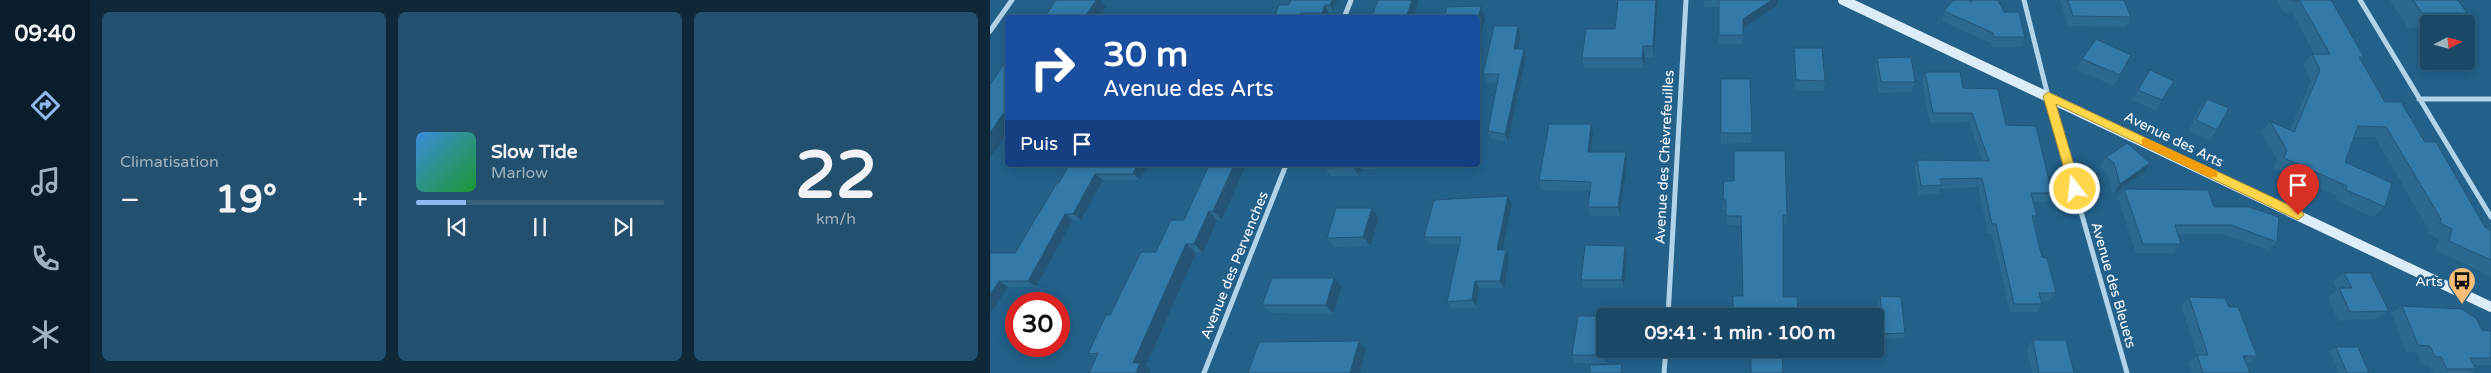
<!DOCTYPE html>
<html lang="fr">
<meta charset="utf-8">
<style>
body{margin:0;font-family:"Varela Round",sans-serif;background:#23506e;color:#f1f3f6;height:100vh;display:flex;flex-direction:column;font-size:19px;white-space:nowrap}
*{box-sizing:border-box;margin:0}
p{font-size:16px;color:#9fb2c0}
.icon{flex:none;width:28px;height:28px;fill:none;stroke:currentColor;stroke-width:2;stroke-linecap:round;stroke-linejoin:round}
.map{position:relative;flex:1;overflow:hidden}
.panel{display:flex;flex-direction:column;gap:12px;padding:12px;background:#0e2839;width:900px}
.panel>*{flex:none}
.top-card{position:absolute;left:15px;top:15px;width:475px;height:152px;border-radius:5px;box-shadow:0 2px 12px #0003,0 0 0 1px #38617c;background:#1a4fa0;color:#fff;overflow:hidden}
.needle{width:32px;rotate:84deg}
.controls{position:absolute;left:1430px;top:15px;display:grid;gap:10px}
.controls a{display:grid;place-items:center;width:55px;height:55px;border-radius:5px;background:#1a4968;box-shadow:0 2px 12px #0003,0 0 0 1px #38617c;font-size:25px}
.speed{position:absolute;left:15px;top:292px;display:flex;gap:10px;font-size:25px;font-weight:700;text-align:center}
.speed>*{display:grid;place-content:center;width:65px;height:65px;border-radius:50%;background:#1a4968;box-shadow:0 2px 12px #0003,0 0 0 1px #38617c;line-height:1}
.speed .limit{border:8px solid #d22;background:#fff;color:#111}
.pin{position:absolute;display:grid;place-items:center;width:42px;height:42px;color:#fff;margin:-51px -21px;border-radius:50% 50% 50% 0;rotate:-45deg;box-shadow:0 0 5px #0007}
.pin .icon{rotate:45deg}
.me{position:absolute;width:55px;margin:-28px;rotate:344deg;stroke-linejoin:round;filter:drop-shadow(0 0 4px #0008)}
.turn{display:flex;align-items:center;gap:18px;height:105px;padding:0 15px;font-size:22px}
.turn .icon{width:65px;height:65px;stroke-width:2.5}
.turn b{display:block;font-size:35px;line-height:42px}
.then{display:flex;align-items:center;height:48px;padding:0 15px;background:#0003;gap:10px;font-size:19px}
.big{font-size:38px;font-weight:700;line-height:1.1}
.panel .widget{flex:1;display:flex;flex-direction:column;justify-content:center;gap:8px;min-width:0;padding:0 18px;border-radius:8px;background:#23506e}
.panel .dial{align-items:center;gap:0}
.dial b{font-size:65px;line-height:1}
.song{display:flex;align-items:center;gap:15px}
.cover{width:60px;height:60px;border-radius:8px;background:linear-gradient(135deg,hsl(210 70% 55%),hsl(130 70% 35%))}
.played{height:5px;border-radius:2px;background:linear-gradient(90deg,#90b9f0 20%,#38617c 20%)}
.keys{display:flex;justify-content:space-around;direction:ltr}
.heat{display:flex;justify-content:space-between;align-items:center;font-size:28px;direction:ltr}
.panel .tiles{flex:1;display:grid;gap:12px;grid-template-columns:repeat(3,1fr)}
.trip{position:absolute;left:606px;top:308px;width:288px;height:50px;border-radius:5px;background:#1a4968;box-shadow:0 2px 12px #0003,0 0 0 1px #38617c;font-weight:700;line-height:50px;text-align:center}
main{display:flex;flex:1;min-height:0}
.tabs{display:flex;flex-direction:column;width:90px;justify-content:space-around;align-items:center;background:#0a1d2a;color:#9fb2c0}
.tabs .icon{width:35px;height:35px}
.tabs .active{color:#90b9f0}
.tabs b{font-size:22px;color:#f1f3f6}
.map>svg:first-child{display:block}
</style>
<main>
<nav class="tabs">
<b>09:40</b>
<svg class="icon active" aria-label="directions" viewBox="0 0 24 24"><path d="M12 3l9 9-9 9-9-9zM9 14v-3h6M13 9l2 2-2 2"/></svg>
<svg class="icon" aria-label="music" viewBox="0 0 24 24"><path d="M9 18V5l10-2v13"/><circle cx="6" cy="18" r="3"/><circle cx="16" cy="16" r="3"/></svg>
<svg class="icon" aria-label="phone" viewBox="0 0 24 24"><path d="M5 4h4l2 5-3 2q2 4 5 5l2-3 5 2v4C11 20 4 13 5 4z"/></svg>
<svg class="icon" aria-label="climate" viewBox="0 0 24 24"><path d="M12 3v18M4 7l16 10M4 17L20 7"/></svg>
</nav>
<section class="panel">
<div class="tiles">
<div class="widget"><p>Climatisation</p>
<div class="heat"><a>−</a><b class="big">19°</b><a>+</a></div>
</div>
<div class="widget">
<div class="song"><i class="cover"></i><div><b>Slow Tide</b><p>Marlow</p></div></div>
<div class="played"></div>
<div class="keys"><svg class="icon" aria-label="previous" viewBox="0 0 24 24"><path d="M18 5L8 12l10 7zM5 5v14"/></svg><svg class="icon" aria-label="pause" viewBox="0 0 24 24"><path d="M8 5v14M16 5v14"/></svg><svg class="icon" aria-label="next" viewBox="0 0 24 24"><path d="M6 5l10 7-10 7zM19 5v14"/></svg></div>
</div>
<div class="widget dial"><b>22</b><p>km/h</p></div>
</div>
</section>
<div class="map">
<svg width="1501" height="373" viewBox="0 0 1501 373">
<rect width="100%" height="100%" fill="#23618b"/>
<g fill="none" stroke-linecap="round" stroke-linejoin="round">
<path stroke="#b1d4ea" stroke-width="5" d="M1034,0l24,96 79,277
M1370,0l131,217
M354,18l7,-18
M0,31l22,-31
M1429,99h72
M678,316l18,-316
M214,373l82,-208
M674,373l2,-24"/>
<path stroke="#dcedf8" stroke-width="10" d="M853,0l648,307"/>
</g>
<path fill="#2c6990" d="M301,0h47l-5,11h-5l-2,7h-52l15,-13z
M668,0l-4,57h-9l-1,11h-60l-2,-10 33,-29z
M714,0h74l-1,6 -34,22v16h-24v-37h-15z
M963,0h45l6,12 21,25 -4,10h-30l-1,-4 -48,-22 2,-10z
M1070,0h64l7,17 -5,10 -58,-1z
M1287,0h54l33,57 -3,4 24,41 40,40 60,85 6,4v45l-56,-26 4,-11 -12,-6 1,-4 -53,-92h-21l-9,25 40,45 -12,10 -38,-17 2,-4 -63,-28 3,-8 -16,-28 9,-11 20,9 21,-49 -8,-16 9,-11h2l-22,-42 -8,1z
M1400,0h68l9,13 -10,11h-28v4h-21z
M531,35l-3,14 8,8 -18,85 -17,-3 -3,-8 10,-49h-12l-3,-8z
M804,48l31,33 -1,10h-29l-1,-32z
M887,58l38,24 -3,10 -33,1 -4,-25z
M1092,59l44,7 -12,20 -37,-16z
M935,72l38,16 43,37 46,68 -5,9h-13l3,14 -3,6 8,35 14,36 -6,8h-9l1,3 -5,8h-27l-18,-79h-4l-10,-46 -38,2 -2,5 -20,1 -3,-26 2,-9h65l-13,-38 -39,1 -8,-41z
M1148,90l24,10 -6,11 -24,-11z
M1217,99l10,31 -8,10 -20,-9 10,-22z
M731,133h31l-1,10 -30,1z
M603,134l-2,18 36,10 -7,54h-30l-2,-9 2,-16 -48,-1 -3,-10z
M1116,157l44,6 -7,10 -30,21 -5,-20 -8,-7z
M79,165h78l-7,15h-37l-22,40h-8l-37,67h-28l-17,26h-1v-60h25l44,-70z
M219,165h37l-24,55h-5l-14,33h-7l-50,113 5,4 -1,3h-61l7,-15 -8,-4 22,-39 46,-63 28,-32z
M336,165h82l-1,3 -46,1 -2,7h-28l-6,-8z
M734,181l63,34 -1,10h-3l-40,71 -2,-71h-14l-1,-15h-3v-10z
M1134,189l90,18 63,35 -9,8 -45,-16h-45l3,10 -7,9h-38l-18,-55z
M518,196l4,8 -10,46h4l3,8 -5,30h-25l-3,19 -24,2 -5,-7 13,-58h-31l-5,-7z
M382,208l7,10 -9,28 -36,1 -7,-9z
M637,255l-3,33h-40l-3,-8z
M1354,273l45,38 -13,8 -38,2 -10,-24 9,-7 -4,-8z
M344,278l8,9 -9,27 -62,-1 -9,-8z
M890,296l25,37 -1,5 -21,1 -5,-38z
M1199,297l40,10 28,49 -10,8 -1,-1 4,10h-58l-3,-10 8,-8 -16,-49z
M1412,306l80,24 9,1v34h-17l2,4 -7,4h-36l-5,-8h-6l-4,-12 -12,-1 -15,-39z
M618,316l-1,47h-32l-3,-8z
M1043,340l41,33h-42l-5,-25z
M1346,347l33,26h-30l-10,-22z"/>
<path fill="#245576" d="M106,0h5l5,7 -7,11h-15z
M342,0h6l-5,11 -3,-6z
M422,0h7l-5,18h-8z
M666,0h2l-4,57 -1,-11z
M782,0h6l-1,6 -34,22v-9z
M335,5l3,6 -2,7h-1l-3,-5z
M491,6l4,12 -7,26v-25z
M311,13l3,5h-5z
M528,26l3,9 -5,22 -2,-8z
M653,46l2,11 -1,11 -2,-10z
M534,49l2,8 -18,85 -3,-8z
M18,107v25l-18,26v-25z
M601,124l2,10 -3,28 -2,-10z
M636,152l1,10 -7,54 -2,-9z
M1160,163l-7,10 -30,21 7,-10z
M147,165h10l-7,15 -7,-6z
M244,165h12l-24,55 -9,-9z
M364,165h4l3,4 -2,7 -6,-9z
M105,174l8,6 -22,40 -8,-6z
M518,196l4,8 -11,54 -4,-8z
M382,208l7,10 -9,28 -7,-9z
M219,211l8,9 -14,33 -9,-9z
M75,214l8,6 -37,67 -8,-6z
M196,244l10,9 -50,113 5,4 -1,3h-14l-3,-10z
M635,246l2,9 -3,33 -2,-8z
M516,250l3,8 -5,30 -4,-7z
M344,278l8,9 -9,27 -7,-9z
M9,281l9,6 -17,26 -1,-1v-17z
M485,281l4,7 -3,19 -4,-7z
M369,341l7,8 -6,24h-10z
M615,344v5h3l-1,14 -3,-8z"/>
<path fill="#337aa8" stroke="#245576" d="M66,0h40l-12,18h-40z
M301,0h41l-2,5h-5l-3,8h-21l-2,5h-25l5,-13h10z
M388,0h34l-6,18h-35z
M628,0h38l-3,46h-10l-1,12h-60l4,-29h29z
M729,0h53l-29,19v16h-24z
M963,0h15l4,2v-2h26l6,12h15l6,25h-31l-1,-4 -49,-22z
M1078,0h56l7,17 -58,-1z
M1302,0h39l33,57h-5l26,45h16l24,40h11l49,85 6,4v29l-42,-19 3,-12 -12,-6 1,-4 -55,-92 -28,-1 -13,36 47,21 -7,24 -39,-17 1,-4 -63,-28 3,-8 -17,-29 24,11 26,-62 -8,-16h18l-30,-53h-8z
M1423,0h45l9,13h-45z
M491,6l-3,13v-1h-34l3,-11z
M504,26h24l-4,23h10l-19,85 -17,-3 11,-57h-16z
M1106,39l35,16 -11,20 -38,-16z
M804,48h28l3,33 -29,-1z
M921,57l4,25h-34l-4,-24z
M18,59v48l-18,26v-48l10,-15z
M1160,70l24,11 -12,19 -24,-10z
M935,72h35l3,16 35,1 8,36 30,1 16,67h-21l6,23h-5l10,41 5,1 9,35h-17l3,11h-28l-18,-80h-4l-10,-46 -42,1 2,6 -21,1 -4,-26 72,1 -17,-48h-39z
M731,79h29l2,54h-31z
M1217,99l22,9 -12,22 -21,-10z
M559,124h42l-3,28h38l-8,55h-30l3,-25 -52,-2z
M1137,143l23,20 -30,21 -6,-21 -8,-6z
M744,151h51l2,64h-4v82h14l1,19h-65v-20h10l-2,-80h-15v-16h-3l1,-19h10z
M79,165h68l-4,9h-38l-22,40h-8l-37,67h-29l-9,14v-42h25l42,-70h2z
M219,165h25l-21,46h-4l-15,33h-8l-53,119h7l-4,10h-47l9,-20 -10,1 18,-39h4l31,-63h15l15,-32h13z
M336,165h28l-1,2 -28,1z
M1134,189l84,1 6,17h35l30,10 -2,25 -46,-17h-56l6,19h-38z
M518,196l-11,54h9l-6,31h-25l-3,19 -25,2 14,-65h-37l10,-37z
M346,208h36l-9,29 -36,1z
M595,245l40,1 -3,34h-41z
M1354,273h26l19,38 -39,1 -11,-24h13z
M282,278h62l-8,27h-64z
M890,296l21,1 4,36 -21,1z
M1199,297l36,1 4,9h9l19,49h-14l7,17h-47l-6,-18h11z
M1412,306l60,3 14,9 6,12 9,1v27h-21l6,11h-29l-6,-12h-6l-5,-11 -12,-1z
M588,316h30h-3v28l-1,11h-32z
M1043,340h33l8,33h-35z
M369,341l-9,32h-102l11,-31z
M1346,347h22l11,26h-22z
M761,349h31l1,24h-32z
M632,364l-1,9h-31v-8z"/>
<path fill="#ffd54a" stroke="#a68a30" d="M1058,92l254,119 2,4 -6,5 -4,-2 -238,-114 25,85 -6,5 -4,-1 -28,-97z"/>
<path fill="#f59e0b" d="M1155,138l72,33v6h-8l-67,-32v-6z"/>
<defs>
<symbol id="bus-pin" viewBox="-11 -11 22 30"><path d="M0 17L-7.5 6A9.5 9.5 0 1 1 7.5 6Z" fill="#f5bc74" stroke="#23618b"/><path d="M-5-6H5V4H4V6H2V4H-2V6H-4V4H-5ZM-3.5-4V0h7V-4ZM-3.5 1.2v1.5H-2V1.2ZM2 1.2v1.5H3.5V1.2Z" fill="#111"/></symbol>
</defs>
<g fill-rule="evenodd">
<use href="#bus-pin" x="1456" y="265" width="32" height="43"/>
</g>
<g text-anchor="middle" stroke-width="5" stroke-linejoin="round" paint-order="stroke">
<g font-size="14" fill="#fff" stroke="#23618b">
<text transform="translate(1184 139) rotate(26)" y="5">Avenue des Arts</text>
<text transform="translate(674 157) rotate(-87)" y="5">Avenue des Chèvrefeuilles</text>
<text transform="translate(244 265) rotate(-68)" y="5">Avenue des Pervenches</text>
<text transform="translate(1124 285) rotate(74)" y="5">Avenue des Bleuets</text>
</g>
<g font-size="14" fill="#fff" stroke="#23618b" text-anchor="end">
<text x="1453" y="286">Arts</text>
</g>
</g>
</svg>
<div class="controls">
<a><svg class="needle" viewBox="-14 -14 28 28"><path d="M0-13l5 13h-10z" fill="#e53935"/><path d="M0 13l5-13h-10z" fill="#9fb2c0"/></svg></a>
</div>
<div class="speed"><div class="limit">30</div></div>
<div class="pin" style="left:1308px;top:215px;background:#d93025"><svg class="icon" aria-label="arrive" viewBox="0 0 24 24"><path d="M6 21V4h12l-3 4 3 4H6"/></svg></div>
<svg class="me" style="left:1085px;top:189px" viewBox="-20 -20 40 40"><circle r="17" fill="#ffd54a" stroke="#fff" stroke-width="3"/><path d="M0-11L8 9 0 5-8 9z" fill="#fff"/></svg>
<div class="trip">09:41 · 1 min · 100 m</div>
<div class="top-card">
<div class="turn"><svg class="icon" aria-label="right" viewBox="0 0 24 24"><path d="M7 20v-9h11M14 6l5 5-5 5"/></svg><div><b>30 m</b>Avenue des Arts</div></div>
<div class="then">Puis<svg class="icon" aria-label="arrive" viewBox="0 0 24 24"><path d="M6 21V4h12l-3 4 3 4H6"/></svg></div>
</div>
</div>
</main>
